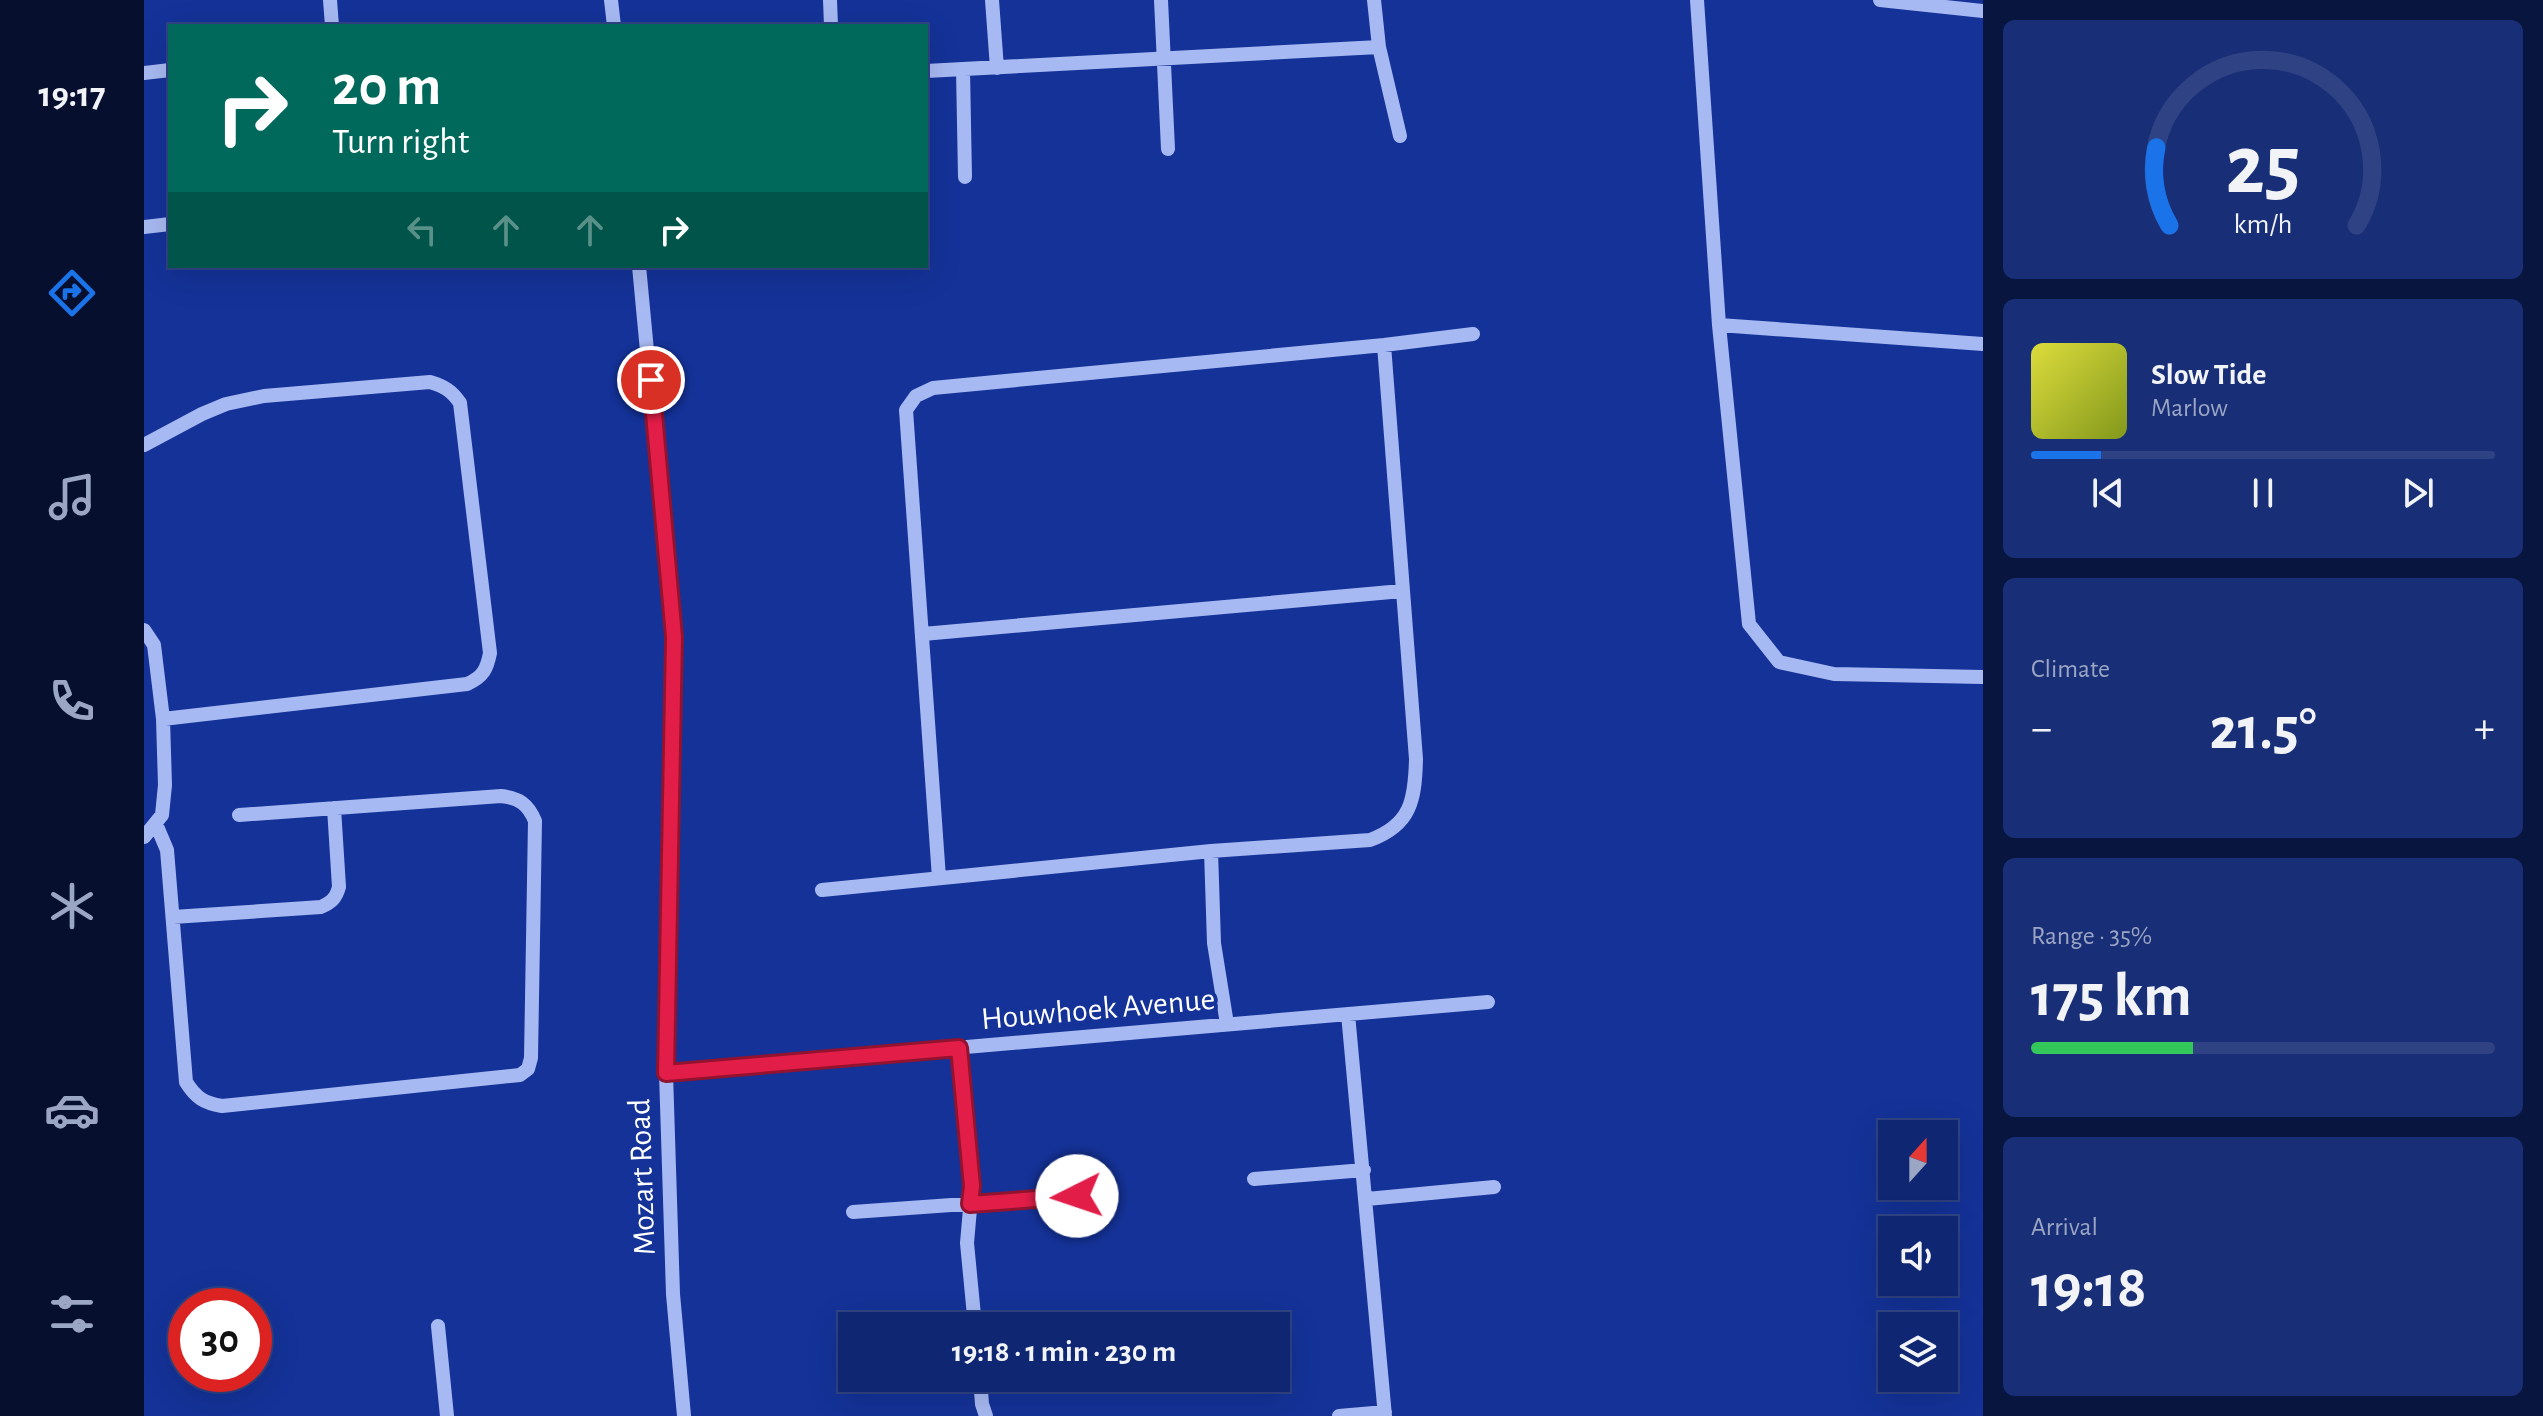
<!DOCTYPE html>
<meta charset="utf-8">
<style>
body{margin:0;font-family:"Alegreya Sans",sans-serif;background:#182e77;color:#f1f3f6;height:100vh;display:flex;flex-direction:column;font-size:30px;white-space:nowrap}
*{box-sizing:border-box;margin:0}
p{font-size:26px;color:#9ba5c4}
.icon{flex:none;width:44px;height:44px;fill:none;stroke:currentColor;stroke-width:2;stroke-linecap:round;stroke-linejoin:round}
.map{position:relative;flex:1;overflow:hidden}
.sheet{display:flex;flex-direction:column;gap:20px;padding:20px;background:#08153f;width:560px}
.sheet>*{flex:none}
.top-card{position:absolute;left:24px;top:24px;width:760px;height:244px;border-radius:0px;box-shadow:0 8px 32px #0002,0 0 0 2px #2f4384;background:#00695c;color:#fff;overflow:hidden}
.needle{width:52px;rotate:21deg}
.controls{position:absolute;left:1734px;top:1120px;display:grid;gap:16px}
.controls a{display:grid;place-items:center;width:80px;height:80px;border-radius:0px;background:#0f2672;box-shadow:0 8px 32px #0002,0 0 0 2px #2f4384;font-size:40px}
.speed{position:absolute;left:24px;top:1288px;display:flex;gap:16px;font-size:40px;font-weight:700;text-align:center}
.speed>*{display:grid;place-content:center;width:104px;height:104px;border-radius:50%;background:#0f2672;box-shadow:0 8px 32px #0002,0 0 0 2px #2f4384;line-height:1}
.speed .limit{border:12px solid #d22;background:#fff;color:#111}
.pin{position:absolute;display:grid;place-items:center;width:68px;height:68px;color:#fff;margin:-34px;border:4px solid #fff;border-radius:50%;box-shadow:0 2px 8px #0007}
.me{position:absolute;width:88px;margin:-44px;rotate:266deg;stroke-linejoin:round;filter:drop-shadow(0 0 6px #0008)}
.turn{display:flex;align-items:center;gap:28px;height:168px;padding:0 32px;font-size:36px}
.turn .icon{width:104px;height:104px;stroke-width:2.5}
.turn b{display:block;font-size:56px;line-height:68px}
.lanes{display:flex;align-items:center;height:76px;padding:0 32px;background:#0003;justify-content:center;gap:40px;direction:ltr}
.lanes .off{opacity:.35}
.big{font-size:60px;font-weight:700;line-height:1.1}
.sheet .tile{flex:1;display:flex;flex-direction:column;justify-content:center;gap:12px;min-width:0;padding:0 28px;border-radius:12px;background:#182e77}
.sheet .dial{align-items:center;gap:0}
.dial svg{height:208px;overflow:visible;fill:none;stroke:#2f4384;stroke-width:7;stroke-linecap:round;text-anchor:middle}
.dial text{fill:#f1f3f6;stroke:none}
.song{display:flex;align-items:center;gap:24px}
.cover{width:96px;height:96px;border-radius:12px;background:linear-gradient(135deg,hsl(60 70% 55%),hsl(70 70% 35%))}
.played{height:8px;border-radius:4px;background:linear-gradient(90deg,#1a73e8 15%,#2f4384 15%)}
.keys{display:flex;justify-content:space-around;direction:ltr}
.heat{display:flex;justify-content:space-between;align-items:center;font-size:44px;direction:ltr}
.charge{height:12px;border-radius:6px;background:linear-gradient(90deg,#34c759 35%,#2f4384 0)}
.trip{position:absolute;left:694px;top:1312px;width:452px;height:80px;border-radius:0px;background:#0f2672;box-shadow:0 8px 32px #0002,0 0 0 2px #2f4384;font-weight:700;line-height:80px;text-align:center}
main{display:flex;flex:1;min-height:0}
.menu{display:flex;flex-direction:column;width:144px;justify-content:space-around;align-items:center;background:#060f2e;color:#9ba5c4}
.menu .icon{width:56px;height:56px}
.menu .on{color:#1a73e8}
.menu b{font-size:36px;color:#f1f3f6}
.map>svg:first-child{display:block}
</style>
<main>
<nav class="menu">
<b>19:17</b>
<svg class="icon on" aria-label="directions" viewBox="0 0 24 24"><path d="M12 3l9 9-9 9-9-9zM9 14v-3h6M13 9l2 2-2 2"/></svg>
<svg class="icon" aria-label="music" viewBox="0 0 24 24"><path d="M9 18V5l10-2v13"/><circle cx="6" cy="18" r="3"/><circle cx="16" cy="16" r="3"/></svg>
<svg class="icon" aria-label="phone" viewBox="0 0 24 24"><path d="M5 4h4l2 5-3 2q2 4 5 5l2-3 5 2v4C11 20 4 13 5 4z"/></svg>
<svg class="icon" aria-label="climate" viewBox="0 0 24 24"><path d="M12 3v18M4 7l16 10M4 17L20 7"/></svg>
<svg class="icon" aria-label="car" viewBox="0 0 24 24"><path d="M5 17H2v-5l4-1 3-4h7l3 4 3 1v5h-3M9 17h6M6 11h13"/><circle cx="7" cy="17" r="2"/><circle cx="17" cy="17" r="2"/></svg>
<svg class="icon" aria-label="filters" viewBox="0 0 24 24"><path d="M4 7h16M4 17h16"/><circle cx="9" cy="7" r="2"/><circle cx="15" cy="17" r="2"/></svg>
</nav>
<div class="map">
<svg width="1839" height="1416" viewBox="0 0 1839 1416">
<rect width="100%" height="100%" fill="#143298"/>
<g fill="none" stroke-linecap="round" stroke-linejoin="round">
<path stroke="#a7b9f2" stroke-width="14" d="M186,0l2,26
M467,0l3,26
M686,0l1,26
M848,0l5,68
M1017,0l7,149
M1230,0l5,47 21,89
M1553,0l22,325 30,299 30,38 55,12 149,3
M1736,0l103,11
M819,70l2,107
M782,71l453,-24
M0,73l26,-3
M0,227l26,-3
M495,266l35,371 -8,436 7,221 11,122
M1575,325l264,19
M0,445l58,-31 24,-10 38,-8 166,-14c14,4 22,9 30,21l30,250c-3,16 -7,24 -23,31l-304,35
M0,630l10,15 9,74 2,66 -3,30 -18,22
M779,634l479,-43
M12,824l11,26 19,232c10,16 18,21 36,24l298,-31 8,-6 3,-11 4,-237c-7,-17 -16,-23 -34,-25l-262,19
M1067,851l3,92 13,81
M795,878l-33,-468 10,-14 17,-8 451,-43 89,-11
M678,890l389,-39 159,-11c41,-15 45,-40 46,-81l-32,-414
M29,917l148,-10c11,-5 15,-9 18,-20l-5,-79
M1204,1014l37,402
M815,1048l13,138 -5,57 8,83
M522,1073l822,-71
M1110,1179l110,-9
M1223,1199l127,-12
M709,1212l251,-18
M294,1326l9,90
M836,1378l2,26 4,12
M1195,1416l46,-4"/>
</g>
<g fill="none" stroke-linecap="round" stroke-linejoin="round">
<defs>
<path id="route" d="M507,380l23,257 -8,436 293,-25 13,138 -2,18 107,-8"/>
</defs>
<use href="#route" stroke="#92132f" stroke-width="20"/>
<use href="#route" stroke="#e11d48" stroke-width="14"/>
</g>
<g text-anchor="middle" stroke-width="8" stroke-linejoin="round" paint-order="stroke">
<g font-size="32" fill="#fff" stroke="#143298">
<text transform="translate(954 1008) rotate(-5)" y="11">Houwhoek Avenue</text>
<text transform="translate(497 1177) rotate(-92)" y="11">Mozart Road</text>
</g>
</g>
</svg>
<div class="controls">
<a><svg class="needle" viewBox="-14 -14 28 28"><path d="M0-13l5 13h-10z" fill="#e53935"/><path d="M0 13l5-13h-10z" fill="#9ba5c4"/></svg></a>
<a><svg class="icon" aria-label="sound" viewBox="0 0 24 24"><path d="M4 9h4l5-4v14l-5-4H4zM17 9q2 3 0 6"/></svg></a>
<a><svg class="icon" aria-label="layers" viewBox="0 0 24 24"><path d="M12 4l9 5-9 5-9-5zM3 14l9 5 9-5"/></svg></a>
</div>
<div class="speed"><div class="limit">30</div></div>
<div class="pin" style="left:507px;top:380px;background:#d93025"><svg class="icon" aria-label="arrive" viewBox="0 0 24 24"><path d="M6 21V4h12l-3 4 3 4H6"/></svg></div>
<svg class="me" style="left:933px;top:1196px" viewBox="-20 -20 40 40"><circle r="19" fill="#fff"/><path d="M0-13L10 11 0 6-10 11z" fill="#e11d48"/></svg>
<div class="trip">19:18 · 1 min · 230 m</div>
<div class="top-card">
<div class="turn"><svg class="icon" aria-label="right" viewBox="0 0 24 24"><path d="M7 20v-9h11M14 6l5 5-5 5"/></svg><div><b>20 m</b>Turn right</div></div>
<div class="lanes"><svg class="icon off" aria-label="left" viewBox="0 0 24 24"><path d="M17 20v-9H6M10 6l-5 5 5 5"/></svg><svg class="icon off" aria-label="ahead" viewBox="0 0 24 24"><path d="M12 20V5M6 11l6-6 6 6"/></svg><svg class="icon off" aria-label="ahead" viewBox="0 0 24 24"><path d="M12 20V5M6 11l6-6 6 6"/></svg><svg class="icon" aria-label="right" viewBox="0 0 24 24"><path d="M7 20v-9h11M14 6l5 5-5 5"/></svg></div>
</div>
</div>
<section class="sheet">
<div class="tile dial"><svg viewBox="0 0 100 80">
<path d="M14 69A42 42 0 1 1 86 69"/>
<path d="M14 69A42 42 0 0 1 9 39" stroke="#1a73e8"/>
<text x="50" y="56" font-size="32" font-weight="700">25</text>
<text x="50" y="72" font-size="11">km/h</text>
</svg></div>
<div class="tile">
<div class="song"><i class="cover"></i><div><b>Slow Tide</b><p>Marlow</p></div></div>
<div class="played"></div>
<div class="keys"><svg class="icon" aria-label="previous" viewBox="0 0 24 24"><path d="M18 5L8 12l10 7zM5 5v14"/></svg><svg class="icon" aria-label="pause" viewBox="0 0 24 24"><path d="M8 5v14M16 5v14"/></svg><svg class="icon" aria-label="next" viewBox="0 0 24 24"><path d="M6 5l10 7-10 7zM19 5v14"/></svg></div>
</div>
<div class="tile"><p>Climate</p>
<div class="heat"><a>−</a><b class="big">21.5°</b><a>+</a></div>
</div>
<div class="tile"><p>Range · 35%</p><b class="big">175 km</b><div class="charge"></div></div>
<div class="tile"><p>Arrival</p><b class="big">19:18</b></div>
</section>
</main>
